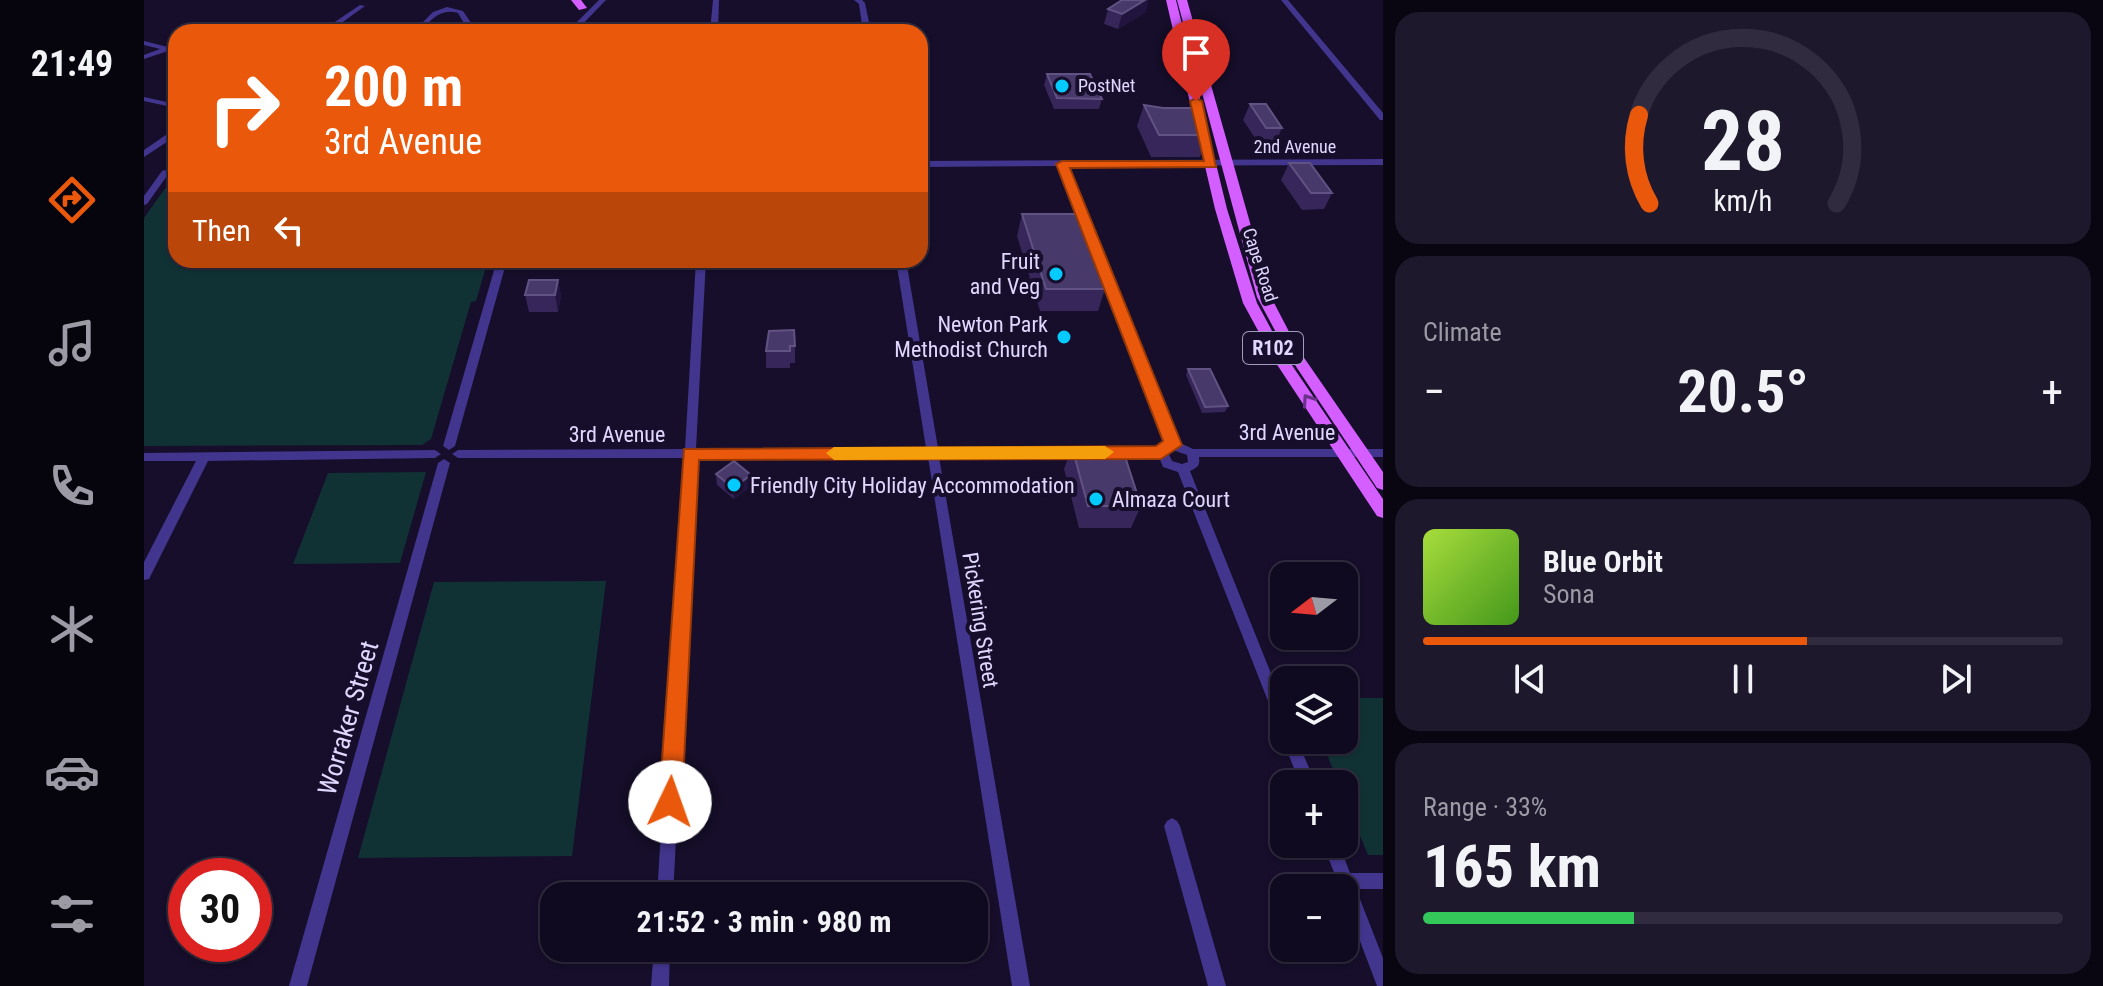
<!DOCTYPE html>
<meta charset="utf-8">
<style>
body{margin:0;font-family:"Roboto Condensed",sans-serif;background:#1e182d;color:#f1f3f6;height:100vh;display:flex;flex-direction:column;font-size:30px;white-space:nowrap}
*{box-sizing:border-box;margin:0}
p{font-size:26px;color:#9c9aa5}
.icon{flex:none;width:44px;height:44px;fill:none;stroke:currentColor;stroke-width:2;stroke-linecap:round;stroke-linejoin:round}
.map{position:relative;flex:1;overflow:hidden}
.sheet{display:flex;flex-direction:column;gap:12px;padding:12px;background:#090612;width:720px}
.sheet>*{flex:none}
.top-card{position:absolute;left:24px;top:24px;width:760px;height:244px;border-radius:24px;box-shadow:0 2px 6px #0004,0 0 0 2px #302b3e;background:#ea580c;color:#fff;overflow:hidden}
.needle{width:52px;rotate:254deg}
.buttons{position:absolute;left:1126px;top:562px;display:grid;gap:16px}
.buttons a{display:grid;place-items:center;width:88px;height:88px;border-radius:16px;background:#100a20;box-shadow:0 2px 6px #0004,0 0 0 2px #302b3e;font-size:40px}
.speed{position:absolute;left:24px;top:858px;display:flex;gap:16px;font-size:40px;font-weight:700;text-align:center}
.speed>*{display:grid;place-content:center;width:104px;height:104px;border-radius:50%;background:#100a20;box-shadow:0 2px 6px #0004,0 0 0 2px #302b3e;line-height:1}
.speed .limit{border:12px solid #d22;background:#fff;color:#111}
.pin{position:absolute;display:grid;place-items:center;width:68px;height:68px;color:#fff;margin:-82px -34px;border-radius:50% 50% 50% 0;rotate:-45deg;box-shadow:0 0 8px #0007}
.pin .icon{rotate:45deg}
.me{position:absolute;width:88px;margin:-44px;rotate:3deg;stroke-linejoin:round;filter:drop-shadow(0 0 6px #0008)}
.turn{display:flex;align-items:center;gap:28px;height:168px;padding:0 24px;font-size:36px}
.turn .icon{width:104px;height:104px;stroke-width:2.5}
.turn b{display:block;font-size:56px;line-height:68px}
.then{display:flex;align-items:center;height:76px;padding:0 24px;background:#0003;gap:16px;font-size:30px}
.big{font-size:60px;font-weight:700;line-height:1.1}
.sheet .card{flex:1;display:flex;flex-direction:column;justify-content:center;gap:12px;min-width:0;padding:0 28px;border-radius:24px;background:#1e182d}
.sheet .dial{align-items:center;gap:0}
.dial svg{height:208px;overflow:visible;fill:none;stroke:#302b3e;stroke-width:7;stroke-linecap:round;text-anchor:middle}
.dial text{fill:#f1f3f6;stroke:none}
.song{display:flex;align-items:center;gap:24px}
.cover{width:96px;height:96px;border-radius:12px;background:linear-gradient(135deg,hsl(80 70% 55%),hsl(100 70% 35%))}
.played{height:8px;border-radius:4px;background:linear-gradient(90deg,#ea580c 60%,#302b3e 60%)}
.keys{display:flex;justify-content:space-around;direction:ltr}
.heat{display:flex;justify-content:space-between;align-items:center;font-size:44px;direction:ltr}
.charge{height:12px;border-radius:6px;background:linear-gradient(90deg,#34c759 33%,#302b3e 0)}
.trip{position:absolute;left:396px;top:882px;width:448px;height:80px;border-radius:24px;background:#100a20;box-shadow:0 2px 6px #0004,0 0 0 2px #302b3e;font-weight:700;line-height:80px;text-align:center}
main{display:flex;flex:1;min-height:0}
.tab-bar{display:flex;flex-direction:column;width:144px;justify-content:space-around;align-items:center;background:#06040d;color:#9c9aa5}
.tab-bar .icon{width:56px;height:56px}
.tab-bar .selected{color:#ea580c}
.tab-bar b{font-size:36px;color:#f1f3f6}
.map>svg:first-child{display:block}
</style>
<main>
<nav class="tab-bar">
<b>21:49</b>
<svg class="icon selected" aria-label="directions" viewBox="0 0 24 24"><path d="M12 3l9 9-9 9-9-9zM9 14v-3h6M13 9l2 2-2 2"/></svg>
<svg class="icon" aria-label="music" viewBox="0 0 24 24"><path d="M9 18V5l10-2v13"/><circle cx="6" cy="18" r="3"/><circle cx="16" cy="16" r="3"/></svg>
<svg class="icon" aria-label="phone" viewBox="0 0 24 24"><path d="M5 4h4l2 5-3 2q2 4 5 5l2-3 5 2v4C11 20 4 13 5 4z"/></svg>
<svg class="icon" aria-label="climate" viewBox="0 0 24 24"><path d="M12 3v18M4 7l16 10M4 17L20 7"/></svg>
<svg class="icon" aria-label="car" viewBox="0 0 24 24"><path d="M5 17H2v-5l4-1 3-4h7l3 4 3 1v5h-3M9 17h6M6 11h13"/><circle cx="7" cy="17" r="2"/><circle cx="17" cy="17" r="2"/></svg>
<svg class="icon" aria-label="filters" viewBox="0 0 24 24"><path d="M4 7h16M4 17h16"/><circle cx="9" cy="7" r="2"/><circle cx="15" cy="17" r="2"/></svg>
</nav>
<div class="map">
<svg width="1239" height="986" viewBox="0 0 1239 986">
<rect width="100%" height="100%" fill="#160e2a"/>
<path fill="#113235" d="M32,173v87h312l-12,41 -5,1 -40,137 -9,6 -278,1v-228z
M282,472l-26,91 -107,1 35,-91z
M462,581l-34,275 -214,2 76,-276z
M1200,698h39v157h-15l-24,-58v-13h-5l-18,-44h23z"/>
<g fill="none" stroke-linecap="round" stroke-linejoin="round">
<path fill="#42358d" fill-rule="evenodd" d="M455,0h7l-31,32h-8z
M569,0h6l-1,32h-8z
M710,0h8l3,3 6,29h-8l-4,-28z
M1137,0h7l95,113v7h-3z
M216,5l5,1 -36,26h-9z
M303,7l16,4 14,21h-8l-11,-19c-17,-5 -27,6 -37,19h-8l20,-20z
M0,41l32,8v4l-8,-2 -24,8v-4l16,-6 -16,-4z
M0,97l32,7v4l-32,-7z
M29,130h3v6l-32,21v-7z
M1239,159v6l-316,1 111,276 15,7h190v8h-184c1,9 -1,10 -9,14l94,235v25l-5,-2 -2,-5 -99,-252 -15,-5 -4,-10 -51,-1 -6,-4 6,-4 49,1 10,-6 -108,-277 -139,1v-6zM1029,450l14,5 1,7 -6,2 -10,-3 -4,-9z
M21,170l4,3 -22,31 -3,1v-9l18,-25z
M353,260h10l-52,186 -6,4 -6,-4z
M552,260h10l-10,189 230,-1 -30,-188h10l32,188h148l6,4 -6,4 -147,1 91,529h-18l-84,-529 -232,1 -23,438h-16l27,-438h-226l-6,-4 6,-4 227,-1z
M291,450l6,4 -6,4 -227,3 -59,118 -5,1v-18l52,-101h-52v-8z
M300,459l6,4 -143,523h-18l149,-523z
M1140,737v3h13l19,44h-16l-17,-44z
M1028,818l5,3 3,5 46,160h-18l-44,-160 3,-5z
M1179,844h16l11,29h33v16h-27l27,69v28h-6l-33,-87v-11h-4z
M510,948h16l-1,38h-18z"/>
<path fill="#d45eff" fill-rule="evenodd" d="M427,0h10l6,8 -8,2z
M1022,0h10l51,209 30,94 28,52 98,144v19l-6,-2 -103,-156 -31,-57 -28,-94z
M1033,0h10l84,297 27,52 85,123v18l-6,-2 -90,-135 -30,-56z"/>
</g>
<path fill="#362659" d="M964,9l38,3 -28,17 -14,-5z
M903,74l55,25 -3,10h-45l-10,-24z
M1106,104l32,24 -7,16h-16l-16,-24z
M1000,105l64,30 -8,22h-49l-14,-31z
M1145,163l43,30 -8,16 -22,1 -21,-30z
M878,214l83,75 -7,22h-58l-23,-75z
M414,280l3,16 -3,16h-29l-4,-17z
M625,331l26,15v17h-5v5h-24v-17z
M1044,369l40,37 -3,6 -23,1 -16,-38z
M928,447l69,59 -10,22h-52l-15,-59z
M572,474l35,12 -17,13 -17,-14z"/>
<path fill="#21153f" d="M1001,0h4l-3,12 -28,17 4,-15z
M414,280l3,16 -3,16 -3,-17z
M607,475v11l-17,13 -1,-11z"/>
<path fill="#48396b" stroke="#605282" stroke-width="2" d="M978,0h23l-23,14 -14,-5z
M903,74h43l12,25 -45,-1z
M1106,104h16l16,24h-16z
M1000,105l19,3h31l14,27h-49z
M1145,163h21l22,30h-21z
M878,214h55l28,75h-59z
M385,280h29l-3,15h-30z
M650,330l1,16h-5v5h-24l3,-20z
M1044,369h22l18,37 -23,1z
M928,447h50l19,59h-53z
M590,461l17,14 -18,13 -17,-14z"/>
<defs><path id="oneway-chevron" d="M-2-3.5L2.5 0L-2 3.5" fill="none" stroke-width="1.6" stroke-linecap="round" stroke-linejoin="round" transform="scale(2)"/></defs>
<use stroke="#6b328a" href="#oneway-chevron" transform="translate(1164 400) rotate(-124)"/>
<path fill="#ea580c" stroke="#983908" stroke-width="2" d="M1052,98l6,3 14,66 -146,1 112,277 -21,14 -462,1 -17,342 -3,8 -9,4 -8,-4 -3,-8 25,-353 472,-3 7,-5 -107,-277 6,-3h142l-14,-60z"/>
<path fill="#f59e0b" d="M961,446l9,6 -9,7 -271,1 -8,-7 8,-6z"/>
<g fill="#03cbff" stroke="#160e2a" stroke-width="3">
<circle cx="918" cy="86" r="8"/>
<circle cx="912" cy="274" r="8"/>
<circle cx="920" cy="337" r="8"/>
<circle cx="590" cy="485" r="8"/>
<circle cx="952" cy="499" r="8"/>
</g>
<g text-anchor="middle" stroke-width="8" stroke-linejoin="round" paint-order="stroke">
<g font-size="18" fill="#e0d7ff" stroke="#160e2a" text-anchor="start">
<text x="934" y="92">PostNet</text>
</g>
<g font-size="18" fill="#e0d7ff" stroke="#160e2a">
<text x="1151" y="153">2nd Avenue</text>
<text transform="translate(1116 265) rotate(72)" y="6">Cape Road</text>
</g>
<rect fill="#160e2a" stroke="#a39bbf" stroke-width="2" x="1099" y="332" width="60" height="32" rx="6"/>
<g font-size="20" font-weight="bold" fill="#e0d7ff">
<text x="1129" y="355">R102</text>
</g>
<g font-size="22" fill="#e0d7ff" stroke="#160e2a" text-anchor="end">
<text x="896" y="269">Fruit<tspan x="896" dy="25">and Veg</tspan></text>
<text x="904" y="332">Newton Park<tspan x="904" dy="25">Methodist Church</tspan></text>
<text x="606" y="493" text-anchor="start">Friendly City Holiday Accommodation</text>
<text x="968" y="507" text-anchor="start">Almaza Court</text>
</g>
<g font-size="22" fill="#e0d7ff" stroke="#160e2a">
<text x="1143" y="440">3rd Avenue</text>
<text x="473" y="442">3rd Avenue</text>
<text transform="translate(837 620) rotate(81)" y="8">Pickering Street</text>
</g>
<g font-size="26" fill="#e0d7ff" stroke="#160e2a">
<text transform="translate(204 718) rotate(-74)" y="9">Worraker Street</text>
</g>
</g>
</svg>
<div class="buttons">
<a><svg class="needle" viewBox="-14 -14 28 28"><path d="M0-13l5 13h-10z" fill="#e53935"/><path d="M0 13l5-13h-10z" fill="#9c9aa5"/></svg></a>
<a><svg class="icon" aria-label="layers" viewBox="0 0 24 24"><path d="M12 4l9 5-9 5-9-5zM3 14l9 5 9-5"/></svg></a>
<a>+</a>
<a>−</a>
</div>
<div class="speed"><div class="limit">30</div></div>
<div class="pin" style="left:1052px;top:101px;background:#d93025"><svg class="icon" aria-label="arrive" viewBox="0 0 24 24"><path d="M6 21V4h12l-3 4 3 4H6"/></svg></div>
<svg class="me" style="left:526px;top:802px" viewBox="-20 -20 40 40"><circle r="19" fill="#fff"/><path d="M0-13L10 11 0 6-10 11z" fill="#ea580c"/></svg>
<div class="trip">21:52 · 3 min · 980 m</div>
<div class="top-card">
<div class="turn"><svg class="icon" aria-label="right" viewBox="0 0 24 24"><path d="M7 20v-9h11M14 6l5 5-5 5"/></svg><div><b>200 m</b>3rd Avenue</div></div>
<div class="then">Then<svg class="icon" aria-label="left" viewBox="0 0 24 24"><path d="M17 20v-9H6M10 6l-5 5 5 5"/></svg></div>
</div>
</div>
<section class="sheet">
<div class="card dial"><svg viewBox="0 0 100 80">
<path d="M14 69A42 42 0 1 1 86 69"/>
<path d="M14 69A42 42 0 0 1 10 35" stroke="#ea580c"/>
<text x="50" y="56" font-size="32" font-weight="700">28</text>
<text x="50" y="72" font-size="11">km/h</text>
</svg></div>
<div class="card"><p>Climate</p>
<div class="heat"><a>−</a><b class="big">20.5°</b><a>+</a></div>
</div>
<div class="card">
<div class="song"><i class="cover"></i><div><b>Blue Orbit</b><p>Sona</p></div></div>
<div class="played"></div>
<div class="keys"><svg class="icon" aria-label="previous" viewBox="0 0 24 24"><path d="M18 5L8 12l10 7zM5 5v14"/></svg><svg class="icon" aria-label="pause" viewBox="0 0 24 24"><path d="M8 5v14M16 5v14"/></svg><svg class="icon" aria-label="next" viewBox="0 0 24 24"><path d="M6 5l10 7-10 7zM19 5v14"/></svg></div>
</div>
<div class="card"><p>Range · 33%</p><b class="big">165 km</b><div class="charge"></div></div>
</section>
</main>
